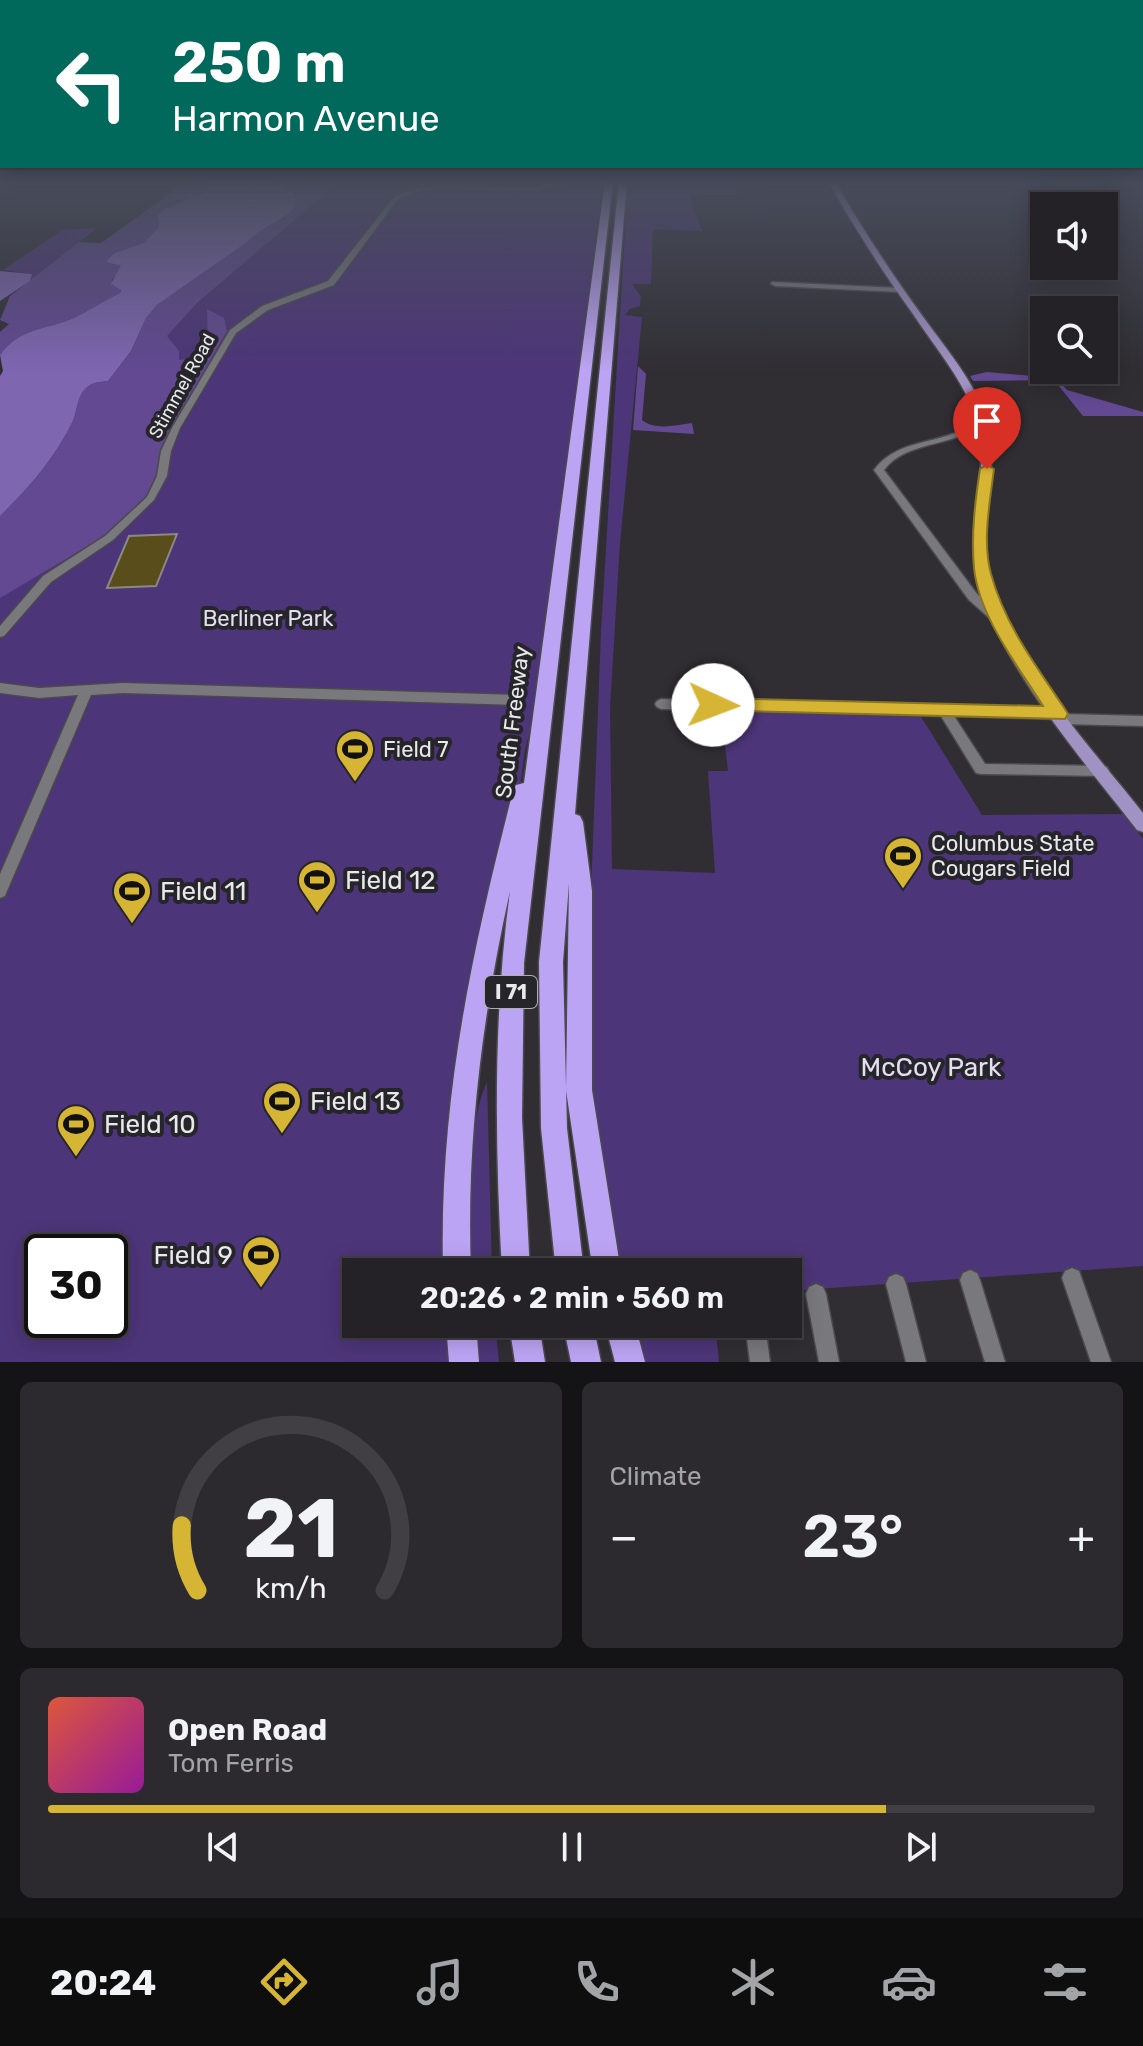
<!DOCTYPE html>
<meta charset="utf-8">
<style>
body{margin:0;font-family:Rubik,sans-serif;background:#2c2a2e;color:#f1f3f6;height:100vh;display:flex;flex-direction:column;font-size:30px;white-space:nowrap}
*{box-sizing:border-box;margin:0}
p{font-size:26px;color:#a3a4a7}
.icon{flex:none;width:44px;height:44px;fill:none;stroke:currentColor;stroke-width:2;stroke-linecap:round;stroke-linejoin:round}
.map{position:relative;height:1362px;overflow:hidden}
.panel{display:flex;flex-direction:column;gap:20px;padding:20px;background:#141315;flex:1}
.panel>*{flex:none}
.banner{position:absolute;left:0px;top:0px;width:1144px;height:168px;box-shadow:0 4px 20px #0003,0 0 0 2px #413f43;background:#00695c;color:#fff;overflow:hidden}
.buttons{position:absolute;left:1030px;top:192px;display:grid;gap:16px}
.buttons a{display:grid;place-items:center;width:88px;height:88px;border-radius:0px;background:#242226;box-shadow:0 4px 20px #0003,0 0 0 2px #413f43;font-size:40px}
.speed{position:absolute;left:24px;top:1234px;display:flex;gap:16px;font-size:40px;font-weight:700;text-align:center}
.speed>*{display:grid;place-content:center;width:104px;height:104px;border-radius:50%;background:#242226;box-shadow:0 4px 20px #0003,0 0 0 2px #413f43;line-height:1}
.speed .limit{border:4px solid #111;border-radius:12px;background:#fff;color:#111}
.pin{position:absolute;display:grid;place-items:center;width:68px;height:68px;color:#fff;margin:-82px -34px;border-radius:50% 50% 50% 0;rotate:-45deg;box-shadow:0 0 8px #0007}
.pin .icon{rotate:45deg}
.me{position:absolute;width:88px;margin:-44px;rotate:92deg;stroke-linejoin:round;filter:drop-shadow(0 0 6px #0008)}
.turn{display:flex;align-items:center;gap:28px;height:168px;padding:0 40px;font-size:36px}
.turn .icon{width:104px;height:104px;stroke-width:2.5}
.turn b{display:block;font-size:56px;line-height:68px}
.big{font-size:60px;font-weight:600;line-height:1.1}
.panel .widget{flex:1;display:flex;flex-direction:column;justify-content:center;gap:12px;min-width:0;padding:0 28px;border-radius:12px;background:#2c2a2e}
.panel .dial{align-items:center;gap:0}
.dial svg{height:208px;overflow:visible;fill:none;stroke:#413f43;stroke-width:7;stroke-linecap:round;text-anchor:middle}
.dial text{fill:#f1f3f6;stroke:none}
.song{display:flex;align-items:center;gap:24px}
.cover{width:96px;height:96px;border-radius:12px;background:linear-gradient(135deg,hsl(10 70% 55%),hsl(300 70% 35%))}
.played{height:8px;border-radius:4px;background:linear-gradient(90deg,#d6b534 80%,#413f43 80%)}
.keys{display:flex;justify-content:space-around;direction:ltr}
.heat{display:flex;justify-content:space-between;align-items:center;font-size:44px;direction:ltr}
.panel .tiles{flex:1;display:grid;gap:20px;grid-template-columns:1fr 1fr}
.widget:last-child{grid-column:span 2}
.trip{position:absolute;left:342px;top:1258px;width:460px;height:80px;border-radius:0px;background:#242226;box-shadow:0 4px 20px #0003,0 0 0 2px #413f43;font-weight:600;line-height:80px;text-align:center}
.tabs{display:flex;height:128px;justify-content:space-around;align-items:center;background:#0e0e0f;color:#a3a4a7}
.tabs .icon{width:56px;height:56px}
.tabs .current{color:#d6b534}
.tabs b{font-size:36px;color:#f1f3f6}
.map>svg:first-child{display:block}
</style>
<div class="map">
<svg width="1143" height="1362" viewBox="0 0 1143 1362">
<rect width="100%" height="100%" fill="#302e33"/>
<path fill="#4d3579" fill-rule="evenodd" d="M275,181h151l96,4 41,-4 -11,5 15,-5h36l-68,529 -10,40 -23,172 -38,191 -13,159h-95v52h97l3,38h-456v-846l26,-25 262,-304zM42,1252h68v68h-68z
M628,181h104l8,14 -51,-1 13,37 -49,-2 -2,55h-19l9,13 -1,9 -10,3 -5,6 17,2 -22,226 -10,165 2,161 103,4 -7,-102h20l-7,-61 199,5 62,100 142,-1 19,25v427l-355,25v-19h-170l-22,-140 -7,-76 -1,-87 13,-337z
M97,228l-67,53 1,-7 -28,-4 59,-40z
M487,1082l5,190h-22c-3,-51 -4,-144 17,-190z
M474,1324h21l4,38h-20z
M628,1324h87l4,38h-80z"/>
<path fill="#624992" d="M187,181h27l-12,13 -38,15 -6,6 1,11 -15,17 -36,20 13,1 1,4 -10,12 9,10 -1,3c-15,8 -30,18 -46,25 -28,12 -54,9 -74,37v-23l9,-8 -9,-4 10,-24 69,-54 22,1z
M275,181h65l-143,122 -30,33 12,15v9c35,-2 28,-24 28,-51l17,9 3,13 -57,100 -12,42 -16,31 -39,33 -103,61v-82c29,-28 54,-57 72,-93 5,-10 5,-26 13,-34 7,-7 14,-7 23,-8l23,-30 15,-33 11,-13 93,-65 10,-12 25,-9 3,-32z
M638,366l8,8 -4,46c14,11 33,5 50,3l2,11 -61,-4z
M987,372l70,6 10,12 76,22v4h-60l-29,-36 -81,1 -3,-5z"/>
<path fill="#7e66b1" d="M214,181c28,0 70,-10 83,21 -10,21 -32,20 -47,38l-93,65 -11,13 -15,33 -23,30c-9,1 -16,1 -23,8 -8,8 -8,24 -13,34 -18,36 -43,65 -72,93v-140l3,-5 -3,-16c20,-28 46,-25 74,-37 15,-7 30,-17 46,-25l1,-3 -10,-6 10,-19 -13,-2 -1,-3 8,-7 29,-10 15,-17 -1,-11 6,-6 38,-15z
M0,271l32,3 -2,7 -30,20z"/>
<path fill="#5a4d1c" stroke="#8b8984" stroke-width="2" d="M177,534l-21,52 -49,2 22,-52z"/>
<g fill="none" stroke-linecap="round" stroke-linejoin="round">
<defs>
<path id="minor" d="M558,181h10l-33,10 -98,-2 -22,3 -17,7 -64,86 -66,25 -32,23 -56,95 -9,23 -4,25 -13,24 -41,40 -62,42 -47,54 -4,1v-11l43,-50 62,-40 42,-39 10,-21 4,-25 11,-23 58,-98 32,-24 66,-25 66,-84 18,-8 25,-4 98,2z
M772,282l128,6 4,2 -4,2 -125,-6 -4,-2z
M983,417l4,3c-28,28 -80,19 -103,50l93,124 26,23 2,3 -6,4 -4,-1 -26,-23 -95,-130c20,-27 52,-26 81,-37 10,-4 18,-11 28,-16z
M0,683l39,5 84,-5 392,12 4,2 2,3 -2,3 -4,2 -392,-12 -32,2 -84,196 -2,5 -5,2v-24l78,-179 -39,3 -39,-5z
M661,699l397,10 4,2 2,3 79,2v10l-81,-2 -4,-2 -2,-3 -102,-3 31,48 117,2 5,1 2,4 -2,4 -5,1 -121,-2 -5,-1 -35,-57 -280,-7 -4,-2 -2,-3 2,-3z
M1072,1268l7,3 32,91h-20l-29,-84 3,-7z
M970,1270l7,3 3,7 25,82h-20l-25,-82 3,-7z
M896,1274l7,3 3,7 20,78h-20l-20,-78 3,-7z
M816,1284l7,3 3,7 13,68h-20l-13,-68 3,-7z
M745,1324h20l5,38h-20z"/>
<path id="major" d="M828,181h7c26,46 55,90 86,133 23,32 52,65 65,103 15,46 -5,92 0,139 10,91 102,187 157,257v19l-6,-2c-54,-70 -146,-174 -162,-262 -8,-52 18,-104 -1,-156 -14,-36 -40,-66 -61,-98 -31,-43 -59,-87 -85,-133z"/>
<path id="highway" d="M605,181h8l-89,782 -2,155 8,154h-28c-7,-128 -9,-254 8,-381 -28,126 -44,251 -39,381h-28c-4,-171 28,-316 70,-481l3,-6 8,-2z
M619,181h8l-52,633 5,2 3,6 9,69v199l29,182h-28l-27,-182 3,-207 -6,79 4,166 17,144h-28l-15,-144 -2,-166z
M446,1324h30l3,38h-30z
M509,1324h30l6,38h-30z
M563,1324h30l8,38h-30z
M605,1324h30l10,38h-30z"/>
</defs>
<use href="#minor" stroke="#4a494c" stroke-width="3"/>
<use href="#major" stroke="#4a494c" stroke-width="3"/>
<use href="#highway" stroke="#4a494c" stroke-width="3"/>
<use href="#minor" fill="#79787d" fill-rule="evenodd"/>
<use href="#major" fill="#a192c4" fill-rule="evenodd"/>
<use href="#highway" fill="#bca4f4" fill-rule="evenodd"/>
</g>
<linearGradient id="sky" x2="0" y2="1"><stop stop-color="#1a191c"/><stop offset="0.49" stop-color="#484c5b"/><stop offset="1" stop-color="#484c5b" stop-opacity="0"/></linearGradient>
<rect width="1143" height="372" fill="url(#sky)"/>
<path fill="#d6b534" stroke="#8b7622" stroke-width="2" d="M987,465l7,4c-4,33 -12,72 -3,105 14,51 45,92 74,135l3,5 -3,5 -359,-9 -3,-5 10,-7 330,8c-25,-40 -64,-89 -69,-138 -3,-34 1,-66 6,-99z"/>
<defs>
<symbol id="stadium-pin" viewBox="-11 -11 22 30"><path d="M0 17L-7.5 6A9.5 9.5 0 1 1 7.5 6Z" fill="#d6b534" stroke="#262529"/><path d="M0-5a6.5 5 0 1 0 0 10a6.5 5 0 1 0 0-10ZM-3.5-1.8h7v3.6h-7Z" fill="#111"/></symbol>
</defs>
<g fill-rule="evenodd">
<use href="#stadium-pin" x="333" y="727" width="44" height="60"/>
<use href="#stadium-pin" x="881" y="834" width="44" height="60"/>
<use href="#stadium-pin" x="295" y="858" width="44" height="60"/>
<use href="#stadium-pin" x="110" y="869" width="44" height="60"/>
<use href="#stadium-pin" x="260" y="1079" width="44" height="60"/>
<use href="#stadium-pin" x="54" y="1102" width="44" height="60"/>
<use href="#stadium-pin" x="239" y="1233" width="44" height="60"/>
</g>
<g text-anchor="middle" stroke-width="8" stroke-linejoin="round" paint-order="stroke">
<g font-size="18" fill="#e9e8eb" stroke="#262529">
<text transform="translate(182 386) rotate(-61)" y="6">Stimmel Road</text>
</g>
<rect fill="#262529" stroke="#aeaeb1" stroke-width="2" x="485" y="976" width="52" height="32" rx="6"/>
<g font-size="20" font-weight="bold" fill="#e9e8eb">
<text x="511" y="999">I 71</text>
</g>
<g font-size="22" fill="#e4def3" stroke="#262529">
<text x="268" y="626">Berliner Park</text>
</g>
<g font-size="22" fill="#e9e8eb" stroke="#262529">
<text transform="translate(512 722) rotate(-83)" y="8">South Freeway</text>
</g>
<g font-size="22" fill="#e9e8eb" stroke="#262529" text-anchor="start">
<text x="383" y="757">Field 7</text>
<text x="931" y="851">Columbus State<tspan x="931" dy="25">Cougars Field</tspan></text>
</g>
<g font-size="26" fill="#e9e8eb" stroke="#262529" text-anchor="start">
<text x="345" y="889">Field 12</text>
<text x="160" y="900">Field 11</text>
<text x="310" y="1110">Field 13</text>
<text x="104" y="1133">Field 10</text>
<text x="233" y="1264" text-anchor="end">Field 9</text>
</g>
<g font-size="26" fill="#e4def3" stroke="#262529">
<text x="931" y="1076">McCoy Park</text>
</g>
</g>
</svg>
<div class="buttons">
<a><svg class="icon" aria-label="sound" viewBox="0 0 24 24"><path d="M4 9h4l5-4v14l-5-4H4zM17 9q2 3 0 6"/></svg></a>
<a><svg class="icon" aria-label="search" viewBox="0 0 24 24"><circle cx="10" cy="10" r="6"/><path d="M15 15l6 6"/></svg></a>
</div>
<div class="speed"><div class="limit">30</div></div>
<div class="pin" style="left:987px;top:469px;background:#d93025"><svg class="icon" aria-label="arrive" viewBox="0 0 24 24"><path d="M6 21V4h12l-3 4 3 4H6"/></svg></div>
<svg class="me" style="left:713px;top:705px" viewBox="-20 -20 40 40"><circle r="19" fill="#fff"/><path d="M0-13L10 11 0 6-10 11z" fill="#d6b534"/></svg>
<div class="trip">20:26 · 2 min · 560 m</div>
<div class="banner">
<div class="turn"><svg class="icon" aria-label="left" viewBox="0 0 24 24"><path d="M17 20v-9H6M10 6l-5 5 5 5"/></svg><div><b>250 m</b>Harmon Avenue</div></div>
</div>
</div>
<section class="panel">
<div class="tiles">
<div class="widget dial"><svg viewBox="0 0 100 80">
<path d="M14 69A42 42 0 1 1 86 69"/>
<path d="M14 69A42 42 0 0 1 8 44" stroke="#d6b534"/>
<text x="50" y="56" font-size="32" font-weight="700">21</text>
<text x="50" y="72" font-size="11">km/h</text>
</svg></div>
<div class="widget"><p>Climate</p>
<div class="heat"><a>−</a><b class="big">23°</b><a>+</a></div>
</div>
<div class="widget">
<div class="song"><i class="cover"></i><div><b>Open Road</b><p>Tom Ferris</p></div></div>
<div class="played"></div>
<div class="keys"><svg class="icon" aria-label="previous" viewBox="0 0 24 24"><path d="M18 5L8 12l10 7zM5 5v14"/></svg><svg class="icon" aria-label="pause" viewBox="0 0 24 24"><path d="M8 5v14M16 5v14"/></svg><svg class="icon" aria-label="next" viewBox="0 0 24 24"><path d="M6 5l10 7-10 7zM19 5v14"/></svg></div>
</div>
</div>
</section>
<nav class="tabs">
<b>20:24</b>
<svg class="icon current" aria-label="directions" viewBox="0 0 24 24"><path d="M12 3l9 9-9 9-9-9zM9 14v-3h6M13 9l2 2-2 2"/></svg>
<svg class="icon" aria-label="music" viewBox="0 0 24 24"><path d="M9 18V5l10-2v13"/><circle cx="6" cy="18" r="3"/><circle cx="16" cy="16" r="3"/></svg>
<svg class="icon" aria-label="phone" viewBox="0 0 24 24"><path d="M5 4h4l2 5-3 2q2 4 5 5l2-3 5 2v4C11 20 4 13 5 4z"/></svg>
<svg class="icon" aria-label="climate" viewBox="0 0 24 24"><path d="M12 3v18M4 7l16 10M4 17L20 7"/></svg>
<svg class="icon" aria-label="car" viewBox="0 0 24 24"><path d="M5 17H2v-5l4-1 3-4h7l3 4 3 1v5h-3M9 17h6M6 11h13"/><circle cx="7" cy="17" r="2"/><circle cx="17" cy="17" r="2"/></svg>
<svg class="icon" aria-label="filters" viewBox="0 0 24 24"><path d="M4 7h16M4 17h16"/><circle cx="9" cy="7" r="2"/><circle cx="15" cy="17" r="2"/></svg>
</nav>
